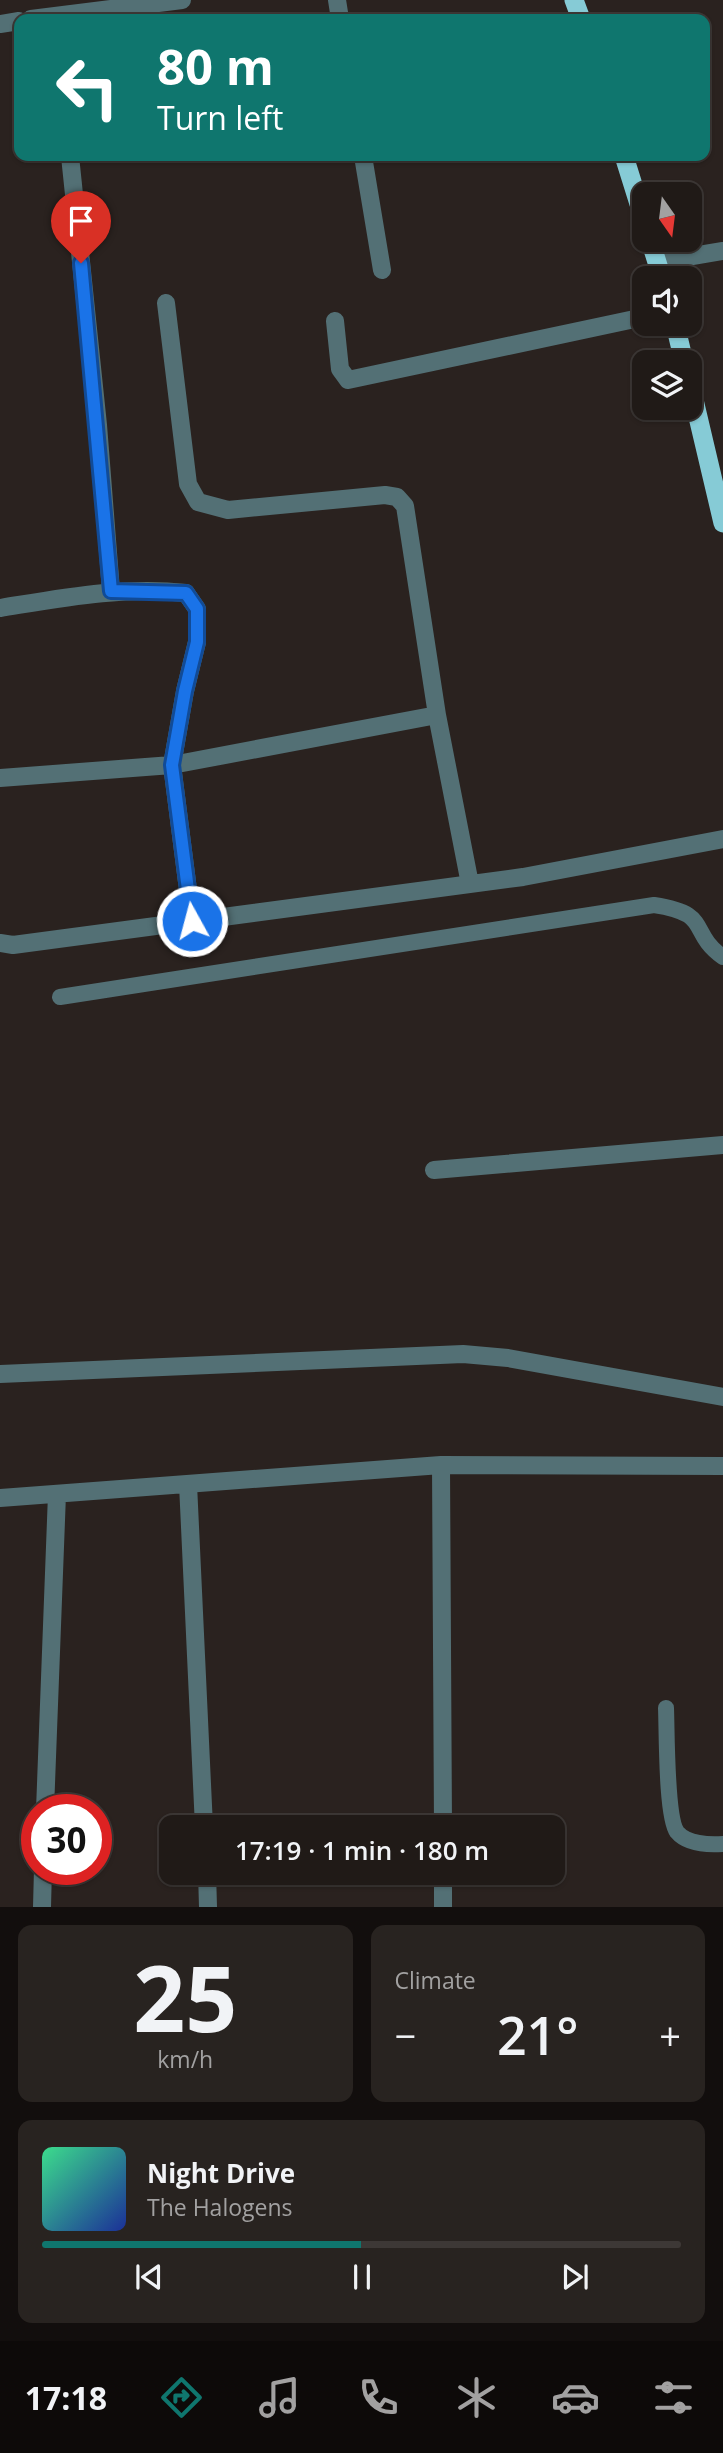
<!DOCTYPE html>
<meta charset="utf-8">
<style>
body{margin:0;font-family:"Open Sans",sans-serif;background:#282320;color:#f1f3f6;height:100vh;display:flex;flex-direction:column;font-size:26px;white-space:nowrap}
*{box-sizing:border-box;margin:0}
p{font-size:23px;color:#a2a1a1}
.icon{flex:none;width:38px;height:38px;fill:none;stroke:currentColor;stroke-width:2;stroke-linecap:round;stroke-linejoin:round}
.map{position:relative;height:1907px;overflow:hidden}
.side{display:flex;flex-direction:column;gap:18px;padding:18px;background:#120e0d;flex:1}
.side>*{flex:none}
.top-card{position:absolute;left:14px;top:14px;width:696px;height:147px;border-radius:14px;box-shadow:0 2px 5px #0004,0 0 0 2px #3d3836;background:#0f766e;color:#fff;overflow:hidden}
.needle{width:46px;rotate:166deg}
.controls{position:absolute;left:632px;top:182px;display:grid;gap:14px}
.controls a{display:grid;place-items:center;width:70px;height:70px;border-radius:14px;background:#201a17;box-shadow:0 2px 5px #0004,0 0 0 2px #3d3836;font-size:35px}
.speed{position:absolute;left:21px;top:1794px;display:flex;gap:14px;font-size:35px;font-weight:700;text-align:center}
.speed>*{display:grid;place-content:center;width:91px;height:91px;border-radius:50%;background:#201a17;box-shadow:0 2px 5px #0004,0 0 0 2px #3d3836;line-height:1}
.speed .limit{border:10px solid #d22;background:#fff;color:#111}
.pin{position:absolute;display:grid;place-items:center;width:60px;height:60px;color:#fff;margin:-72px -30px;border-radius:50% 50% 50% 0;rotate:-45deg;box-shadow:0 0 7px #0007}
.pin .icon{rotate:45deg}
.me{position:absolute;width:77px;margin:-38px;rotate:353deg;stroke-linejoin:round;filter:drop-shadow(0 0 5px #0008)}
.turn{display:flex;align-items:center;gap:24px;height:147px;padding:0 28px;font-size:32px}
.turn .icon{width:91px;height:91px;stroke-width:2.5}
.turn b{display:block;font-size:49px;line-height:60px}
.big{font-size:52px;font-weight:600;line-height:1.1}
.side .widget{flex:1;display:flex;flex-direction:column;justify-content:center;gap:10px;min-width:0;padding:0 24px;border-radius:14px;background:#282320}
.side .dial{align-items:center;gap:0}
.dial b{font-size:91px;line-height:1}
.song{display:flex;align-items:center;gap:21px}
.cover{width:84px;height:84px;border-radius:10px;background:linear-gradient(135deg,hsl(150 70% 55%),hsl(230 70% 35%))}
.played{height:7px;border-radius:4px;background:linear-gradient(90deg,#0f766e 50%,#3d3836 50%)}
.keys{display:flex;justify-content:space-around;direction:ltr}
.heat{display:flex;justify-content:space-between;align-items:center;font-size:38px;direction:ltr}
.side .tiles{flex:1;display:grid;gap:18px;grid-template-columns:1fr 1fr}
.widget:last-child{grid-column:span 2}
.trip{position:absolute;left:159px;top:1815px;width:406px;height:70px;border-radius:14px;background:#201a17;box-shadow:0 2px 5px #0004,0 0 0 2px #3d3836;font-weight:600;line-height:70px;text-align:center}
.dock{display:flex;height:112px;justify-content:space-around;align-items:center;background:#0d0a09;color:#a2a1a1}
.dock .icon{width:49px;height:49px}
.dock .on{color:#0f766e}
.dock b{font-size:32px;color:#f1f3f6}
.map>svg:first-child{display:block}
</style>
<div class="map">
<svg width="723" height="1907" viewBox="0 0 723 1907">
<rect width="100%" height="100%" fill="#2a221f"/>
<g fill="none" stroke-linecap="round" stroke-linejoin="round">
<path stroke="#537075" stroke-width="16" d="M60,997l594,-92c59,9 33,26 69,52
M666,1708c1,23 0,109 11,124 10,12 32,13 46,12"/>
<path stroke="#537075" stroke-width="18" d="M337,0l3,19
M31,19l151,-19
M0,24l19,-3
M70,156l28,269 13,166
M363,156l19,114
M657,262l66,-11
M166,303l22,181 10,18 30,8 157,-15 12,2 8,9 32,209 33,169
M335,321l5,48 8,11 296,-63
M0,608c62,-10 123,-22 186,-15l11,16v33l-12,49 -13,74 20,156
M0,778l172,-13 265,-50
M0,943l13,2 510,-68 200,-38
M434,1170l289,-25
M0,1374l463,-20 45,4 215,39
M441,1465l2,362
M188,1484l16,343
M0,1498l441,-33 282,1
M45,1810l12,-316
M207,1872l1,35
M443,1872v35
M42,1907l1,-38"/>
<path stroke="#86cbd6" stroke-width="19" d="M574,0l7,19
M624,156l20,64
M650,240l12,38
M675,324l9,38
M690,383l33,140"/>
</g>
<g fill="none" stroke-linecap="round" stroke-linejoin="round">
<defs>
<path id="route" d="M81,263l30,328 75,2 11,16v33l-12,49 -13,74 20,156"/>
</defs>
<use href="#route" stroke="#114b97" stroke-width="18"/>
<use href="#route" stroke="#1a73e8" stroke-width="12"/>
</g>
</svg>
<div class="controls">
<a><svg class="needle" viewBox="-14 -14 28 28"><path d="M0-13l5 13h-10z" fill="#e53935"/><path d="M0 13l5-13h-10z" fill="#a2a1a1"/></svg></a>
<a><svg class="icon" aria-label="sound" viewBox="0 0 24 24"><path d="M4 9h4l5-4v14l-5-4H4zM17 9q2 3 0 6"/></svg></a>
<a><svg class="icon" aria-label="layers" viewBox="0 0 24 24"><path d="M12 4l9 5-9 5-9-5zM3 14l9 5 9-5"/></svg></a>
</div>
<div class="speed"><div class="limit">30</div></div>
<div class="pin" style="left:81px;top:263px;background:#d93025"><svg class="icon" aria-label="arrive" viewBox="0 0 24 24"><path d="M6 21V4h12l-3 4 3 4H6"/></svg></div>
<svg class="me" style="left:192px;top:921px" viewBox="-20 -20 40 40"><circle r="17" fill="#1a73e8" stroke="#fff" stroke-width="3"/><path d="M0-11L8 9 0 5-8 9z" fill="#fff"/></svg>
<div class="trip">17:19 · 1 min · 180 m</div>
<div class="top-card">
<div class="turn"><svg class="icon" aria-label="left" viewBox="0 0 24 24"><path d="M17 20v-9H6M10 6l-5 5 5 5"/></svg><div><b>80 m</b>Turn left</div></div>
</div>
</div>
<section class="side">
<div class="tiles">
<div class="widget dial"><b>25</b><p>km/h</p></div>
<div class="widget"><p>Climate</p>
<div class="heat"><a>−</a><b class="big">21°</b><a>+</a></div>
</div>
<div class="widget">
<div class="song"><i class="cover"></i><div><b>Night Drive</b><p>The Halogens</p></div></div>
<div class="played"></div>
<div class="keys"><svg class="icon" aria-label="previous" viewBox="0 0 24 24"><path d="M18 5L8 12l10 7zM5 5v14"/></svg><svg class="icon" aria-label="pause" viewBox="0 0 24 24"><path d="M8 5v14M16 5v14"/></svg><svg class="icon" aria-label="next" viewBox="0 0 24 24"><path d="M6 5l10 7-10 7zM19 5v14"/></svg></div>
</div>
</div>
</section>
<nav class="dock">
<b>17:18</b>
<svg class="icon on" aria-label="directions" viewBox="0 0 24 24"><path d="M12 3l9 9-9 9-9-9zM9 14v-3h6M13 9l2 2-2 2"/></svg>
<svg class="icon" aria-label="music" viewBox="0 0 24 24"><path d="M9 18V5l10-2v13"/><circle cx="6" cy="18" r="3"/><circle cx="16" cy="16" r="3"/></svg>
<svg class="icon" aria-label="phone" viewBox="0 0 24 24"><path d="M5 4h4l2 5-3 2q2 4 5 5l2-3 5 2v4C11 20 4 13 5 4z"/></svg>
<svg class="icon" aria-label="climate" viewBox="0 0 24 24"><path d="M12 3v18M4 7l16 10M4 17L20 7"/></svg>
<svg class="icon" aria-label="car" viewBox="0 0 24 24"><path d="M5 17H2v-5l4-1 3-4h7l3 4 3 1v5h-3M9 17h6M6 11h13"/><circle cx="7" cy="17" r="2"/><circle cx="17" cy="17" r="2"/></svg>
<svg class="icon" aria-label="filters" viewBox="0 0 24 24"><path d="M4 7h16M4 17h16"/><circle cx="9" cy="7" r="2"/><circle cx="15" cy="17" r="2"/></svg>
</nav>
